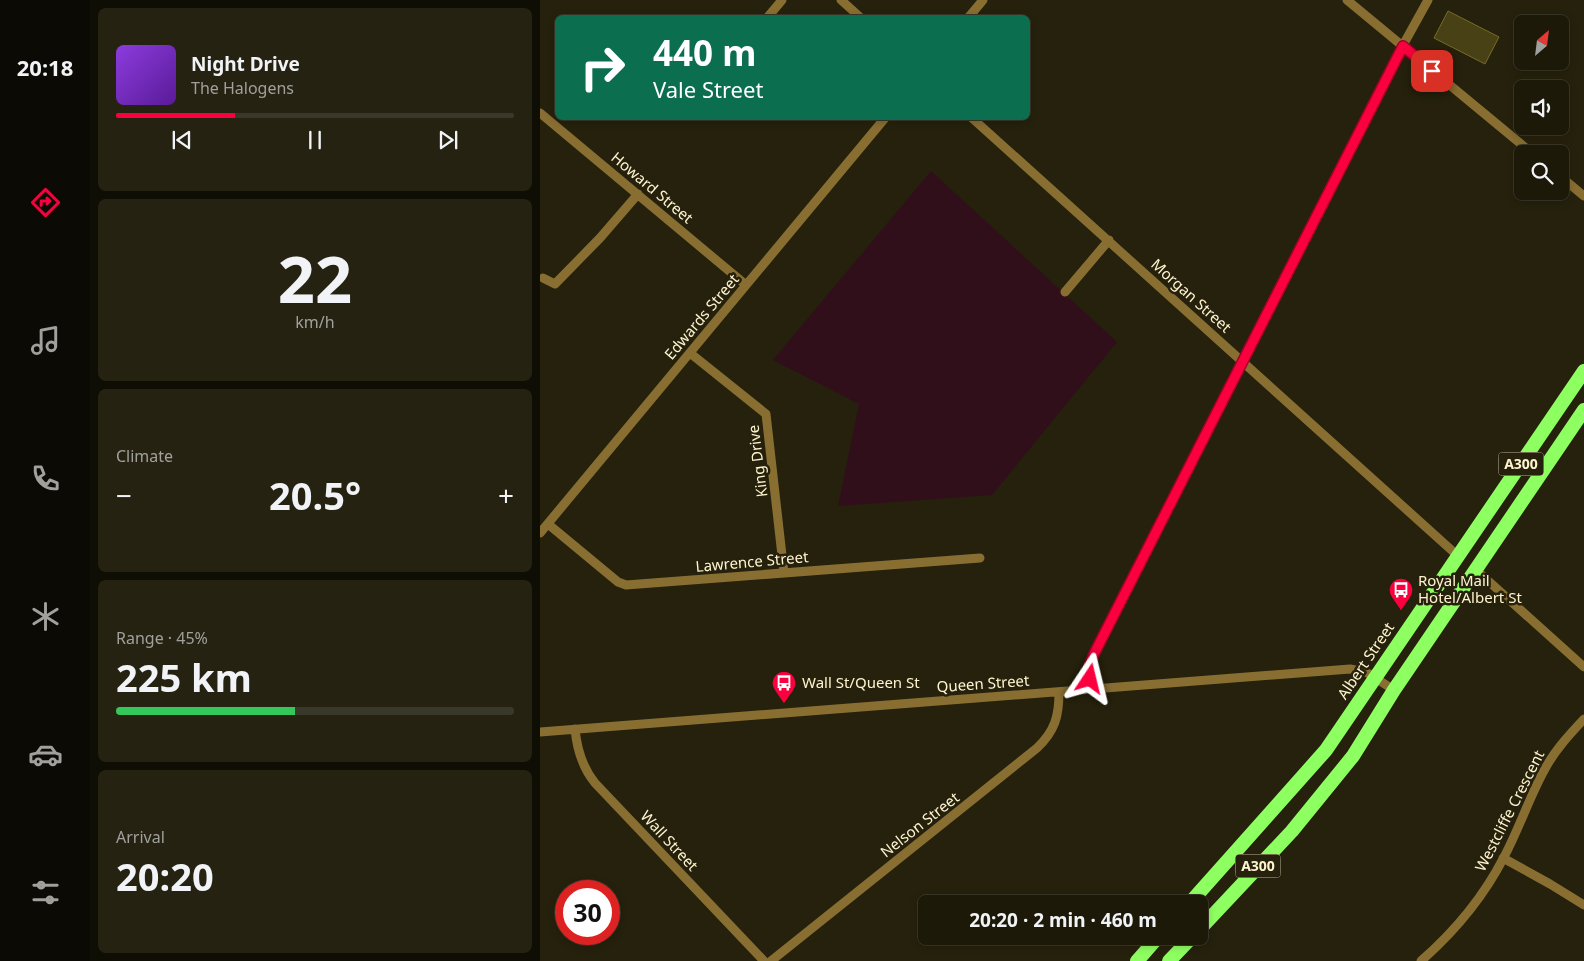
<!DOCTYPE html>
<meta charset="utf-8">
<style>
body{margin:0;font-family:"Noto Sans",sans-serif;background:#252212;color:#f1f3f6;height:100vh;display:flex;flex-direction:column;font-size:19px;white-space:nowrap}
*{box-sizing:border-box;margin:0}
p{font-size:16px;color:#a0a09c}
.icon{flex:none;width:28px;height:28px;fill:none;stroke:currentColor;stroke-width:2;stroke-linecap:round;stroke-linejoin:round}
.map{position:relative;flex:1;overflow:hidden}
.panel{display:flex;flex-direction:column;gap:8px;padding:8px;background:#0f0e05;width:450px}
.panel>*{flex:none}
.banner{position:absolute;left:15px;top:15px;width:475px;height:105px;border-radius:8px;box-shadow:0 2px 8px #0003,0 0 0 1px #3a382a;background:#0b6e4f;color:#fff;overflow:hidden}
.needle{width:32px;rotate:28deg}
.buttons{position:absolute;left:974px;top:15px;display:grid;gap:10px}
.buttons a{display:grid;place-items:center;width:55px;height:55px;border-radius:8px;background:#1c1909;box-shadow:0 2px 8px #0003,0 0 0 1px #3a382a;font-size:25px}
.speed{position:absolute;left:15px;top:880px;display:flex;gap:10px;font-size:25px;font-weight:700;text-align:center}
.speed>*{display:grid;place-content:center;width:65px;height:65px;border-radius:50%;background:#1c1909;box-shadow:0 2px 8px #0003,0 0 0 1px #3a382a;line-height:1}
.speed .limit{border:8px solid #d22;background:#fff;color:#111}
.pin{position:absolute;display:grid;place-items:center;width:42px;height:42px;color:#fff;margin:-21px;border-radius:10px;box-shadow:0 2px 8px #0006}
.me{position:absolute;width:55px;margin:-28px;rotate:10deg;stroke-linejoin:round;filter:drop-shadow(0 0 4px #0008)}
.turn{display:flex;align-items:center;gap:18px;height:105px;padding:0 15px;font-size:22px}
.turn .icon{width:65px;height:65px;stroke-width:2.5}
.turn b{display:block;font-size:35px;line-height:42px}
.big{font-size:38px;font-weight:700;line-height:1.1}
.panel .widget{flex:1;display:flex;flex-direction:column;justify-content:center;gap:8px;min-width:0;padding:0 18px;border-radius:8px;background:#252212}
.panel .dial{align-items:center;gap:0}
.dial b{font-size:65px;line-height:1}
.song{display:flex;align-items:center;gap:15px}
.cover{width:60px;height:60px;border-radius:8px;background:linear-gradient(135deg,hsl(270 70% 55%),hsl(270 70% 35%))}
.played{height:5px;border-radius:2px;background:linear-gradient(90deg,#fb003e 30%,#3a382a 30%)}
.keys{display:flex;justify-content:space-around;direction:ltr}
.heat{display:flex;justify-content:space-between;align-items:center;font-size:28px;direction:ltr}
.charge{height:8px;border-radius:4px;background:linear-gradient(90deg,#34c759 45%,#3a382a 0)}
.trip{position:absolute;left:378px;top:895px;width:290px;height:50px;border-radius:8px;background:#1c1909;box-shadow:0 2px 8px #0003,0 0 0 1px #3a382a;font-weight:700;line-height:50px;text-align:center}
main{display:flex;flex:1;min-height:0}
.dock{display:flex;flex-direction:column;width:90px;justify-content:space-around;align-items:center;background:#0b0a04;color:#a0a09c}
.dock .icon{width:35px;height:35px}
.dock .active{color:#fb003e}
.dock b{font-size:22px;color:#f1f3f6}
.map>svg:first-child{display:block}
</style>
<main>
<nav class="dock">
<b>20:18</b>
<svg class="icon active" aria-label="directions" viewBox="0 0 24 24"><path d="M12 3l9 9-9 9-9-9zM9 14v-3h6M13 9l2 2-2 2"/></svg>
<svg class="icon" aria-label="music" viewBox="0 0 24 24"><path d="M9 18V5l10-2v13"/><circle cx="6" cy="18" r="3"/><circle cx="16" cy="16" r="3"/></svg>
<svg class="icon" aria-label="phone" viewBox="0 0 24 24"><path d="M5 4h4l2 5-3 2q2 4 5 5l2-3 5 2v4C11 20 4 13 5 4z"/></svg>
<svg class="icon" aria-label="climate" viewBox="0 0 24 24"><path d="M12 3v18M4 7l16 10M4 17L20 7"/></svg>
<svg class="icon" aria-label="car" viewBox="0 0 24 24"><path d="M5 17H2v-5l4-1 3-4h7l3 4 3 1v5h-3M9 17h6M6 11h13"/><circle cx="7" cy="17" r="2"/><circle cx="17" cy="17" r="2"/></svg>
<svg class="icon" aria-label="filters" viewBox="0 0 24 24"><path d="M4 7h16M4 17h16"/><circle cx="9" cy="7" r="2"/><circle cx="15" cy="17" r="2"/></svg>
</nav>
<section class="panel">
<div class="widget">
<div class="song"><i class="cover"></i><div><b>Night Drive</b><p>The Halogens</p></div></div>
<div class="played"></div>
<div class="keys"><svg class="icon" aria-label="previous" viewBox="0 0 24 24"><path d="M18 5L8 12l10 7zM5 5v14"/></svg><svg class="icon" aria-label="pause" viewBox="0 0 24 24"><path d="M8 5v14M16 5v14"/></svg><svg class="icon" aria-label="next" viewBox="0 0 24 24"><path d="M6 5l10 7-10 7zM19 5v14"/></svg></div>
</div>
<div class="widget dial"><b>22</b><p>km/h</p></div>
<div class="widget"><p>Climate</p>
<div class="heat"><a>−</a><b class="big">20.5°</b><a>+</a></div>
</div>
<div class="widget"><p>Range · 45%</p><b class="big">225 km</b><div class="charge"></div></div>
<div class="widget"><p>Arrival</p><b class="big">20:20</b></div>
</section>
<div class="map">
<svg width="1044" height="961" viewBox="0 0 1044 961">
<rect width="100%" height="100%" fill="#25210c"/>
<path fill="#300f1b" d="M391,171l186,171 -125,153 -154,11 21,-102 -86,-44z"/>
<path fill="#484116" stroke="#776b26" d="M908,11l51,26 -14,27 -51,-26z"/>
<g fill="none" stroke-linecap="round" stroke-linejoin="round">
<path stroke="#896e32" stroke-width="9" d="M301,0l20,18
M807,0l186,154
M227,18l15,-18
M428,18l15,-18
M0,113l206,172
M432,118l486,438
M1020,176l24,20
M3,278l12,6 45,-46 38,-44
M525,292l44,-52
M150,353l76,61 18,159
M8,524l70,58 8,3 354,-27
M0,533l345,-415
M935,569l109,98
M550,689v-21l6,-18 301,-594 31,-56
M35,729c2,21 7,38 20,54l169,178
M0,732l810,-63 16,3 28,18
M963,858l47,26 34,21
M231,961l266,-213c18,-17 22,-32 22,-56
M881,961c33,-29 63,-65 83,-104 16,-30 26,-62 42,-90 10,-18 24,-33 38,-48"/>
<path stroke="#8eff61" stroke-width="14" d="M649,904l137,-154 258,-379
M659,930l93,-99 61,-75 41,-66 190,-280
M597,961l22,-25
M629,961l24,-25"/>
</g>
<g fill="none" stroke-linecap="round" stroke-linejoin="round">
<defs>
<path id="route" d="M550,679v-15l4,-10 309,-608 29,25"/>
</defs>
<use href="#route" stroke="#a30028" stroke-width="12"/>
<use href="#route" stroke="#fb003e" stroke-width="9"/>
</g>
<defs>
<symbol id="bus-pin" viewBox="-11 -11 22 30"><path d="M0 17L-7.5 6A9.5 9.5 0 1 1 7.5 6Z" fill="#fb003e" stroke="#25210c"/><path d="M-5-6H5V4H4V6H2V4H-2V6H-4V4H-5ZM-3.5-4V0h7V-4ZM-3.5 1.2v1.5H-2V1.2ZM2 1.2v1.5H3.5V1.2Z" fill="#fff"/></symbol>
</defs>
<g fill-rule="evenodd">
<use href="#bus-pin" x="847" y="576" width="28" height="38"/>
<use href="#bus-pin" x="230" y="669" width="28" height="38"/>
</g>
<g text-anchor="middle" stroke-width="5" stroke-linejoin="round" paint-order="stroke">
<g fill="#25210c" stroke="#beb595" stroke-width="1">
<rect x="958.5" y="452.5" width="45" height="23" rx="4"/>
<rect x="695.5" y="854.5" width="45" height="23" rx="4"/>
</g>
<g font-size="14" font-weight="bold" fill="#fff4d0">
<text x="981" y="469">A300</text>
<text x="718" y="871">A300</text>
</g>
<g font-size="15" fill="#fff4d0" stroke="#25210c">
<text transform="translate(112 188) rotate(40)" y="5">Howard Street</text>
<text transform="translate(651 296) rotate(42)" y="5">Morgan Street</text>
<text transform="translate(162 317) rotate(-50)" y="5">Edwards Street</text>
<text transform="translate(218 461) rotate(-97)" y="5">King Drive</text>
<text transform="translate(212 562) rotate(-5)" y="5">Lawrence Street</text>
<text transform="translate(826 661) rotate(-56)" y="5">Albert Street</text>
<text transform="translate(443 684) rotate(-4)" y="5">Queen Street</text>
<text transform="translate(970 811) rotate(-63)" y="5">Westcliffe Crescent</text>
<text transform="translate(380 825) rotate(-38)" y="5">Nelson Street</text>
<text transform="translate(129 841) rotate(47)" y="5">Wall Street</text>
</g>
<g font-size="15" fill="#fff4d0" stroke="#25210c" text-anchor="start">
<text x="878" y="586">Royal Mail<tspan x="878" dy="17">Hotel/Albert St</tspan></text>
<text x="262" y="688">Wall St/Queen St</text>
</g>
</g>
</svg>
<div class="buttons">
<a><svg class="needle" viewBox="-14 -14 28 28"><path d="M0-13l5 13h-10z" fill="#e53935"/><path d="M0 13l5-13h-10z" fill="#a0a09c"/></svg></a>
<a><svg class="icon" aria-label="sound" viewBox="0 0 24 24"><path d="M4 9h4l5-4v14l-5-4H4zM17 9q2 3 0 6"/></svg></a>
<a><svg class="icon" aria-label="search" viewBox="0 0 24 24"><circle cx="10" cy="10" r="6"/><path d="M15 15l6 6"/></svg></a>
</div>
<div class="speed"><div class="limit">30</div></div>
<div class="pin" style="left:892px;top:71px;background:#d93025"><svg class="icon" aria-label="arrive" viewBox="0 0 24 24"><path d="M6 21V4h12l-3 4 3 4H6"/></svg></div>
<svg class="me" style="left:550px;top:679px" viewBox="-20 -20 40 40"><path d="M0-17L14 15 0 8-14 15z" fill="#fb003e" stroke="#fff" stroke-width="4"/></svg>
<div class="trip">20:20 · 2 min · 460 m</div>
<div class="banner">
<div class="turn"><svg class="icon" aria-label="right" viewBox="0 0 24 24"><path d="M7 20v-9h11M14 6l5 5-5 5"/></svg><div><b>440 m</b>Vale Street</div></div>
</div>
</div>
</main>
